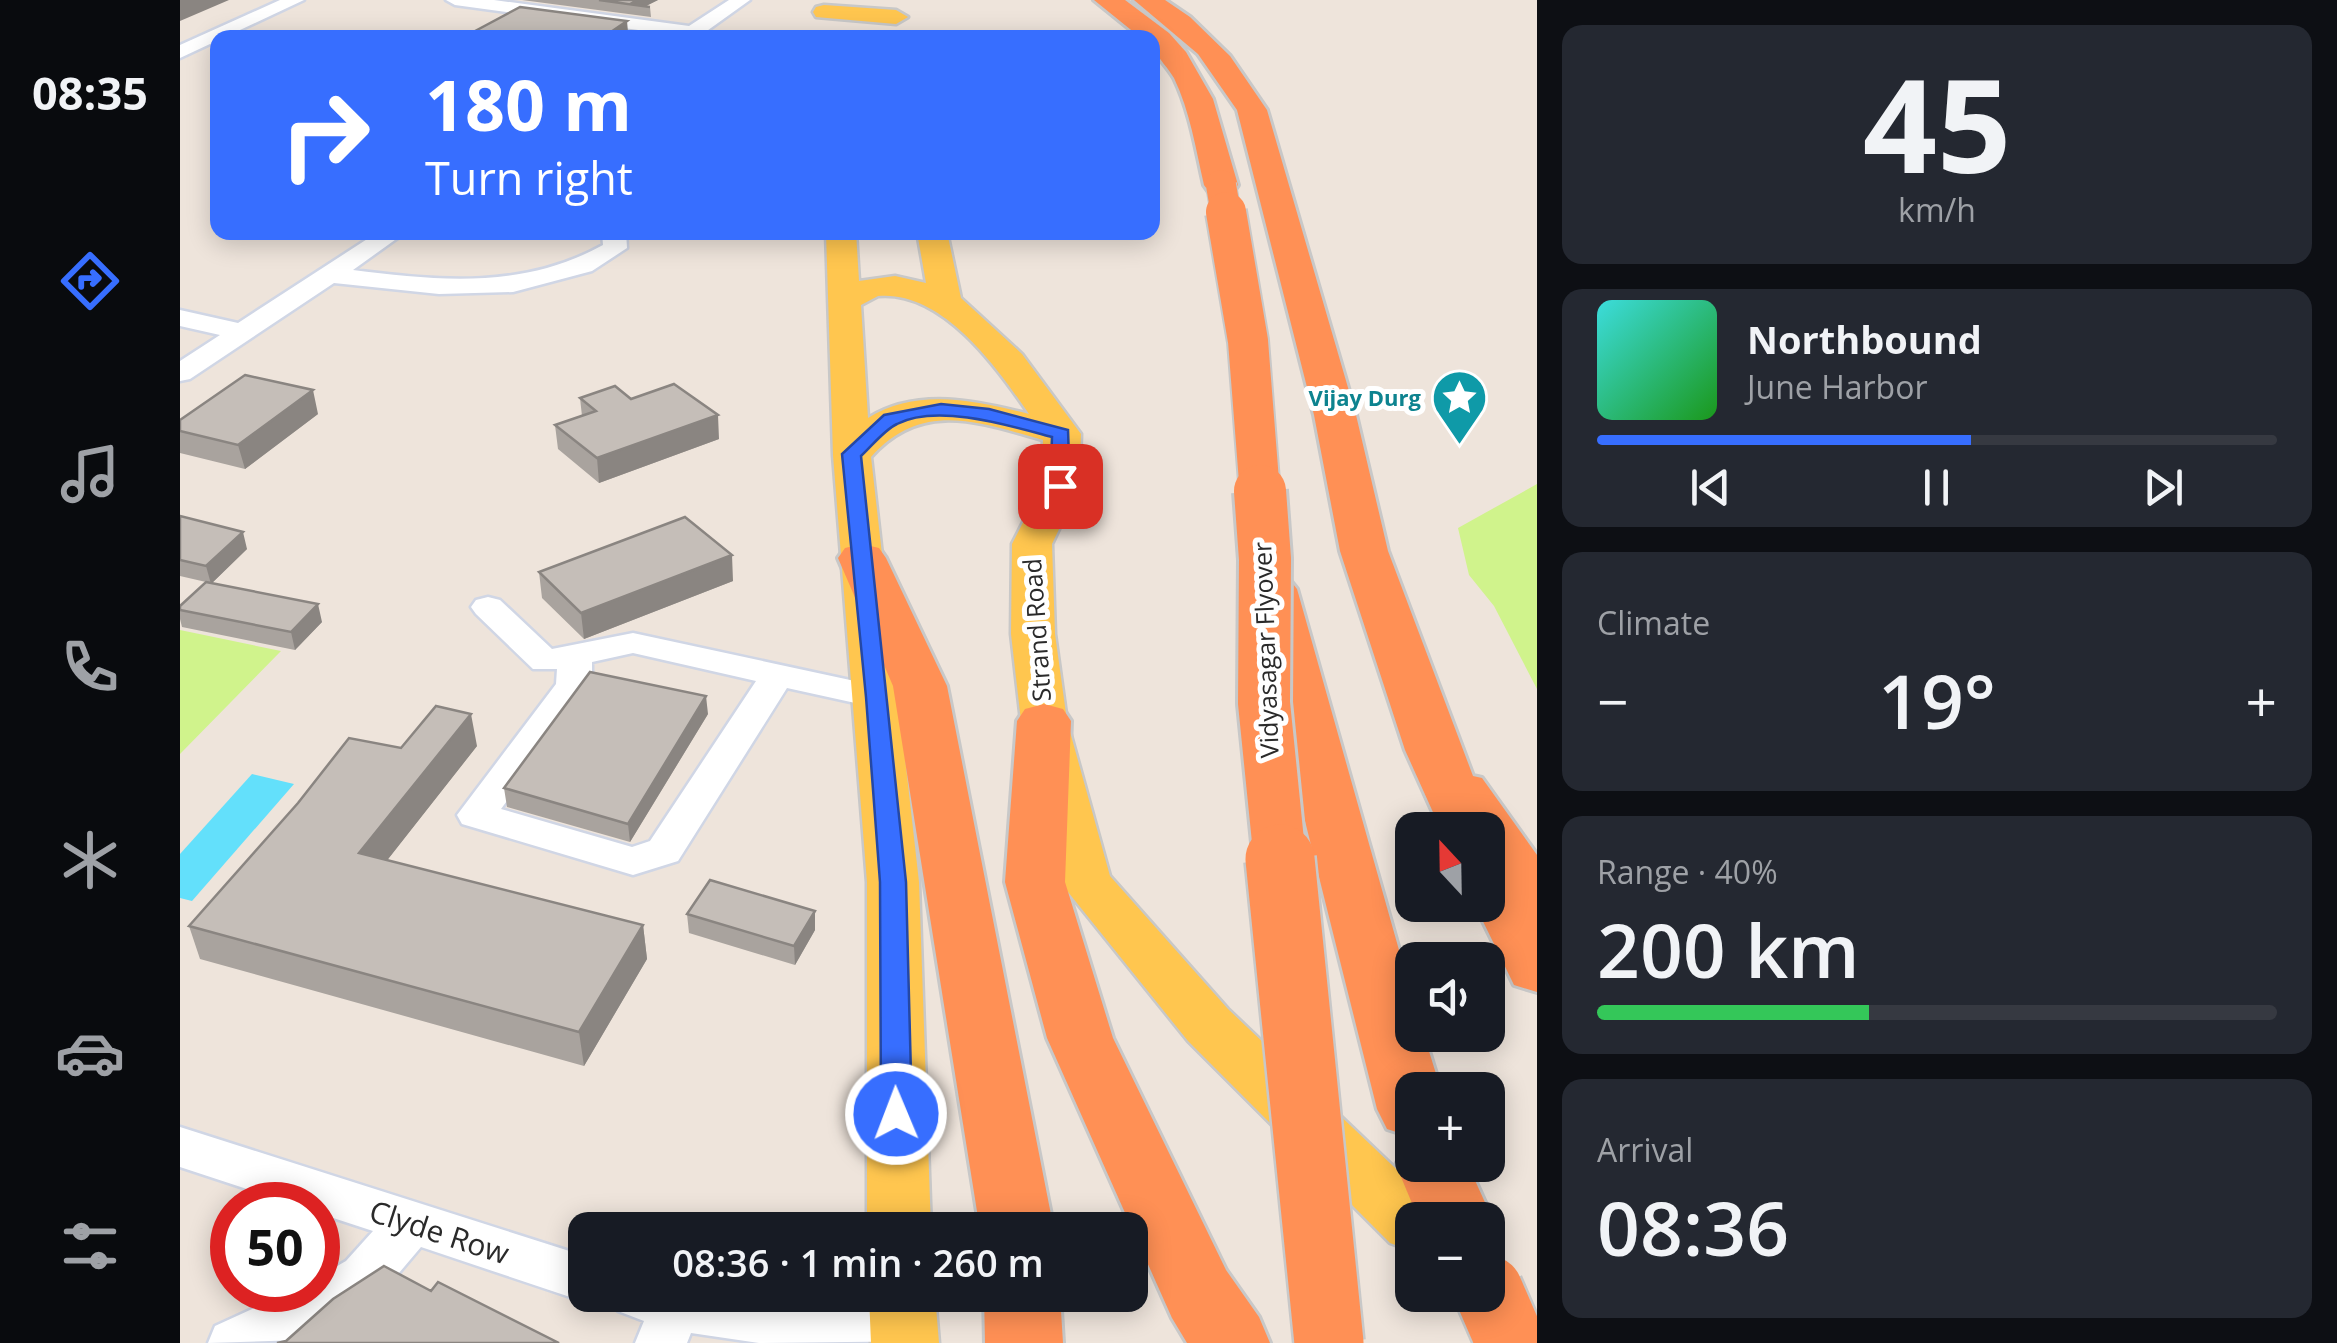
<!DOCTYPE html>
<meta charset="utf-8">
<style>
body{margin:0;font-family:"Open Sans",sans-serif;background:#242831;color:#f1f3f6;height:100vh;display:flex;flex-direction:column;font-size:38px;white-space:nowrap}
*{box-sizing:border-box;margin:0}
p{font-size:32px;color:#9ea1a6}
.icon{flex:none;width:55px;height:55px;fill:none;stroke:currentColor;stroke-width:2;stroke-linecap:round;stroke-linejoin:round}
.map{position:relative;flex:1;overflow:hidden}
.side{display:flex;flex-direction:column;gap:25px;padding:25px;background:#0d0f14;width:800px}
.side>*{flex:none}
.guide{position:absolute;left:30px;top:30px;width:950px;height:210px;border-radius:20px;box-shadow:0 5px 25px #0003;background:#376eff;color:#fff;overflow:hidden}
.needle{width:65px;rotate:338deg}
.controls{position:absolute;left:1215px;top:812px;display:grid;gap:20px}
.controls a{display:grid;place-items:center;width:110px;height:110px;border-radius:20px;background:#171b24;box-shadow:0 5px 25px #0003;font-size:50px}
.speed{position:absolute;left:30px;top:1182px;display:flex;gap:20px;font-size:50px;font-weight:700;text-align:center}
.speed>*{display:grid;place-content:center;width:130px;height:130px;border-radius:50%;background:#171b24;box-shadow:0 5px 25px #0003;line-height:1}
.speed .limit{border:15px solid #d22;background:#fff;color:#111}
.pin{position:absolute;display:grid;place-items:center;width:85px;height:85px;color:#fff;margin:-42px;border-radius:20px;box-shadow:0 5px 15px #0006}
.me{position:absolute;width:110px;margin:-55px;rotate:359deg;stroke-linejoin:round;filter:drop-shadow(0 0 8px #0008)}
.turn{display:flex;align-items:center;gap:35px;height:210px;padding:0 50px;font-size:45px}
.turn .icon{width:130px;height:130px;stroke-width:2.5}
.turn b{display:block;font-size:70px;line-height:85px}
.big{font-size:75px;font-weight:600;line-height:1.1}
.side .widget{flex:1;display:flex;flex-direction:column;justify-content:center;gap:15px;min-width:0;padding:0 35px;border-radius:20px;background:#242831}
.side .dial{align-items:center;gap:0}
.dial b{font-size:130px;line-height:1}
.song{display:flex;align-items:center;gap:30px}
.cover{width:120px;height:120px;border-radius:15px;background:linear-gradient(135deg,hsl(180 70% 55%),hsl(120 70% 35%))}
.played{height:10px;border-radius:5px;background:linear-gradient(90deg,#376eff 55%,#363941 55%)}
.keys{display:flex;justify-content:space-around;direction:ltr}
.heat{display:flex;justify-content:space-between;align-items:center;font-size:55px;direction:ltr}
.charge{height:15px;border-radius:8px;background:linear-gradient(90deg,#34c759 40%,#363941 0)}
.trip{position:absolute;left:388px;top:1212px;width:580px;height:100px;border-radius:20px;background:#171b24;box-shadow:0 5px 25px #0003;font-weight:600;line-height:100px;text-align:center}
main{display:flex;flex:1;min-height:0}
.menu{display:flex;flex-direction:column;width:180px;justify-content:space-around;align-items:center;background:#090b0e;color:#9ea1a6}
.menu .icon{width:70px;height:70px}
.menu .active{color:#376eff}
.menu b{font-size:45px;color:#f1f3f6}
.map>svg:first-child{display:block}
</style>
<main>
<nav class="menu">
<b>08:35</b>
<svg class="icon active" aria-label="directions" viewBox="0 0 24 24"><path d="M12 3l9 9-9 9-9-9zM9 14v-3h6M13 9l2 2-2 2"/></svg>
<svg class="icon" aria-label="music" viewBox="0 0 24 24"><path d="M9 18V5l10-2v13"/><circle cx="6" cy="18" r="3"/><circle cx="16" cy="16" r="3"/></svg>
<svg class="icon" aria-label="phone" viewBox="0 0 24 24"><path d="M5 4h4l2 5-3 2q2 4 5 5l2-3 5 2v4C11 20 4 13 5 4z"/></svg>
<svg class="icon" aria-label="climate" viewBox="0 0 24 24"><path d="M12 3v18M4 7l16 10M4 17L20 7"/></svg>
<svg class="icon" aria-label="car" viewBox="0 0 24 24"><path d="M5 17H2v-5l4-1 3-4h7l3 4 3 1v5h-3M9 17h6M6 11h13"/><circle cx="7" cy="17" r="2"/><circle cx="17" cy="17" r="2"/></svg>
<svg class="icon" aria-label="filters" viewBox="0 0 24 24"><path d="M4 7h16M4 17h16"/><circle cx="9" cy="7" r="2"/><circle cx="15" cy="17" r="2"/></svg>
</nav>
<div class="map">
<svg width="1357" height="1343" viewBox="0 0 1357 1343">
<rect width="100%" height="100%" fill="#eee4db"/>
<path fill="#d0f38c" d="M1357,484v205l-43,-83 -25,-31 -11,-47z
M0,630l101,21 -101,103z"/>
<path fill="#63e0fb" d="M72,774l42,10 -102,117 -12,-3v-44z"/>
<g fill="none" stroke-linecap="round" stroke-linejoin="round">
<defs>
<path id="minor" d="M100,0h24l-124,58v-13z
M266,0h48l195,26 40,-26h21l-53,38 -242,-33z
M198,232h28l-53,38c87,11 171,19 250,-25l-1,-13h24l1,16 -35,23 -79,21 -74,2 -105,-11 -144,96 -10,2v-20l40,-26 -40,-9v-16l58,13z
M308,597l12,3 52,49 81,-16 245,53 13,3 5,8 -5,8 -13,3 -91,-20 -109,173 -45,14 -171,-51 -5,-9 99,-131 1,-15h-24l-57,-55 -5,-7 5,-7zM453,653l123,28 -106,160 -18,6 -131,-38 91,-124v-23z
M0,1127l405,129v39h18l-18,7 -164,-55 -39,46 -81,47 -93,3 7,-17 79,-36h24v-13l28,-16 27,-30 -55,-18v-8h-23l-115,-38z
M430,1295h143l152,22 19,7 7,17 -172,2 -68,-10 -4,10h-52l9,-22 -26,-10z"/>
<path id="major" d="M644,5l72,5 12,7 -12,7 -80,-7 -3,-5 3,-5z
M646,232h30l3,49 36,-5 31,7 -9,-51h30l14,66 61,56 59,80 -2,53 -27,57 3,90 12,87 43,155 118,133 206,196 8,15h-30v31l-22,-8 -202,-202 -128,-159 -39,-161 -10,-87 1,-90 29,-57 2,-47c-65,-18 -121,-40 -172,17l48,425 12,348h-64v-348l-34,-427zM698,296c64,-6 119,71 151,118 -51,-13 -112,-27 -161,4l-7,-113z
M689,1295h66l4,48h-68z"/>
<path id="highway" d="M914,0h31l44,33 17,19 27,47 25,86 -5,7h-24l-5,-7c-8,-35 -14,-74 -30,-107 -8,-14 -22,-24 -22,-40h-11z
M954,0h31l25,17 40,39 37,54 89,305 32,136 85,225 9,2 55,77v137l-23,-7 -39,-80h13v-75h-47l-36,-80 -65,-199 -26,-136 -77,-305 -39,-56z
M682,544l17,4 7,10 61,128 107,544h-74l-87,-544 -55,-128 7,-10z
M1092,574l17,5 8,10 115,407v39h12l17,55h-29v47l-25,-8 -10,-20 -130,-520 8,-10z
M864,704l19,5 8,12 -6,161 48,156 113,232 33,47 11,26h-83l-15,-25 -125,-280 -42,-156 12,-161 8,-12z
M1232,1142v23h56l25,55 -5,11v-11h-69l-23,-55 11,-21z
M804,1295h76l3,48h-78z"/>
</defs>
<use href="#minor" stroke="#d0d6e5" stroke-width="5"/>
<use href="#major" stroke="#c8c8c8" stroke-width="5"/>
<use href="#highway" stroke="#c8c8c8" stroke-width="6"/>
<use href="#minor" fill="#fff" fill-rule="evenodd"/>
<use href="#major" fill="#ffc64f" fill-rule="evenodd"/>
<use href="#highway" fill="#ff9055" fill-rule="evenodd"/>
<defs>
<path id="highway-bridge-far3" d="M1041,185l5,29"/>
<path id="highway-bridge-far2" d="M1046,212l22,129 12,153"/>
<path id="highway-bridge-far1" d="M1080,491l5,68 -1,144 16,158"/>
<path id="highway-bridge" d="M1100,859l49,484
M1308,1290l23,53"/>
</defs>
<use href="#highway-bridge-far3" stroke="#c8c8c8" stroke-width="32" stroke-linecap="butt"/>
<use href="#highway-bridge-far2" stroke="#c8c8c8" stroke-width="44" stroke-linecap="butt"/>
<use href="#highway-bridge-far1" stroke="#c8c8c8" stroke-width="58" stroke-linecap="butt"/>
<use href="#highway-bridge" stroke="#c8c8c8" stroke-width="74" stroke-linecap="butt"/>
<use href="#highway-bridge-far3" stroke="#ff9055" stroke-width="30"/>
<use href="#highway-bridge-far2" stroke="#ff9055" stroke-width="40"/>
<use href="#highway-bridge-far1" stroke="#ff9055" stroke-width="52"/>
<use href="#highway-bridge" stroke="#ff9055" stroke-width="69"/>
</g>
<path fill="#a9a39e" d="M342,0h136l-12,6 4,1 1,10z
M400,398l51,1 88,40 -120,44 -41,-34 -3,-24 27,-9z
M138,414l-73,55 -65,-16v-33z
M0,516l67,33 -35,34 110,39 -27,28 -113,-23 -2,-8v-13l26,-24 -26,-6z
M359,572l194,9 -149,58 -42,-41z
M528,714l-78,128 -123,-35 -3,-19z
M297,746l-90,114 256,65 4,34 -63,107 -384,-107 -11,-33 212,-178z
M507,914l128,16 -20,35 -106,-32z"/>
<path fill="#8a8581" d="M0,0h49l-49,21z
M458,0h20l-12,6 -16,-2z
M447,21l1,11 -7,6h-19z
M133,390l5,24 -73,55 -7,-24z
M538,415l1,24 -120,44 -2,-25z
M63,532l4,17 -36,35 -5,-18z
M552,555l1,26 -149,58 -3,-26z
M138,604l4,18 -27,28 -4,-18z
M526,696l2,18 -78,128 -2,-18z
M291,714l6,32 -110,140 -8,-33z
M635,911v19l-20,35 -1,-19z
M463,925l4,34 -63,107 -5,-34z"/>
<path fill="#c5beb8" stroke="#8a8581" stroke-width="2.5" d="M419,0h39l-8,4 20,3z
M340,7l107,14 -25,17h-140z
M65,375l68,15 -75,55 -58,-14v-11z
M494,384l44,31 -121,43 -42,-33 41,-14 -16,-13 35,-12 16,13z
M0,516l63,16 -37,34 -26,-6z
M505,517l47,38 -151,58 -42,-41z
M26,582l112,22 -27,28 -111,-22v-4z
M410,672l116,24 -78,128 -124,-36z
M256,706l35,8 -112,139 284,72 -64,107 -390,-106 109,-123 51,-65 52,10z
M530,880l105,31 -21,35 -107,-32z
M204,1266l47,25 7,-9 121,61h-282l9,-2 47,-42z"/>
<path fill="#376eff" stroke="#2448a6" stroke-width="2.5" d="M761,404l48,5 79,21 2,56 -10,6 -10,-6 2,-49c-41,-11 -115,-34 -155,-13 -13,6 -25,22 -36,32l45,426 6,232 -5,9 -11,3 -10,-3 -5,-9 -1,-232 -14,-185 -24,-243 42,-39z"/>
<defs>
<symbol id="sight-pin" viewBox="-11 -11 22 30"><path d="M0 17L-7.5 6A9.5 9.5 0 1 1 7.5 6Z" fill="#0f9aa8" stroke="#fff"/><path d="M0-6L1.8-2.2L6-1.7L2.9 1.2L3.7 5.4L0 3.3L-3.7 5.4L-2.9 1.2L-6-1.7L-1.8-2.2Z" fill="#fff"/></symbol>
</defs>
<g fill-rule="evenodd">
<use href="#sight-pin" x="1248" y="366" width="63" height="86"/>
</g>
<g text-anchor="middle" stroke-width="10" stroke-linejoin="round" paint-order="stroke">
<g font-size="22" font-weight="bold" fill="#0d838f" stroke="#fff" text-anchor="end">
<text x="1241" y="406">Vijay Durg</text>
</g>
<g font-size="25" fill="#2a2a2a" stroke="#fff">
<text transform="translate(857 630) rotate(-94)" y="9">Strand Road</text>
<text transform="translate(1086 650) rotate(-92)" y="9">Vidyasagar Flyover</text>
</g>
<g font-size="30" fill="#2a2a2a" stroke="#fff">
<text transform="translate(259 1233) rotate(18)" y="10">Clyde Row</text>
</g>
</g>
</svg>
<div class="controls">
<a><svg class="needle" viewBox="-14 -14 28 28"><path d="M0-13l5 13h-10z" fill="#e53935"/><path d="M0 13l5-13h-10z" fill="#9ea1a6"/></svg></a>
<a><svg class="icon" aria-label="sound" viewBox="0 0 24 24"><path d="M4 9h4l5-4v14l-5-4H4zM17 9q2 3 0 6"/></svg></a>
<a>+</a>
<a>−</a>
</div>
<div class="speed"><div class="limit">50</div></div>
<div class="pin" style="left:880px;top:486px;background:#d93025"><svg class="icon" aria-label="arrive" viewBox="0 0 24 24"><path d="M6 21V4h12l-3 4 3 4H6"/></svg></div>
<svg class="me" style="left:716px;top:1114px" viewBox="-20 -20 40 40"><circle r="17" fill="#376eff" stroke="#fff" stroke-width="3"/><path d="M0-11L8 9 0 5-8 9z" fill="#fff"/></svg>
<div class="trip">08:36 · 1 min · 260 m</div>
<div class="guide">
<div class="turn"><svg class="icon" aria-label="right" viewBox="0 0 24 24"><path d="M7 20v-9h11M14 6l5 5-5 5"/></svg><div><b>180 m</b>Turn right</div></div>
</div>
</div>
<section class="side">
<div class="widget dial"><b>45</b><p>km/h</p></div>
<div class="widget">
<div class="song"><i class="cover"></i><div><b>Northbound</b><p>June Harbor</p></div></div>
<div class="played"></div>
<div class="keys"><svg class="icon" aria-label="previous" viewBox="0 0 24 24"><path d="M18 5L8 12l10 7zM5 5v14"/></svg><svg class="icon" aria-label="pause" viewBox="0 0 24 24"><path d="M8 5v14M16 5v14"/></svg><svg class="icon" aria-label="next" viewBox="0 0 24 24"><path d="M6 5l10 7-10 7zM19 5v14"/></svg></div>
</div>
<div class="widget"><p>Climate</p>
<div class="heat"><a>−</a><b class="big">19°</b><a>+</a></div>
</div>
<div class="widget"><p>Range · 40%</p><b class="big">200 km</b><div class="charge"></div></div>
<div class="widget"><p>Arrival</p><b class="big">08:36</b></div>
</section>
</main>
